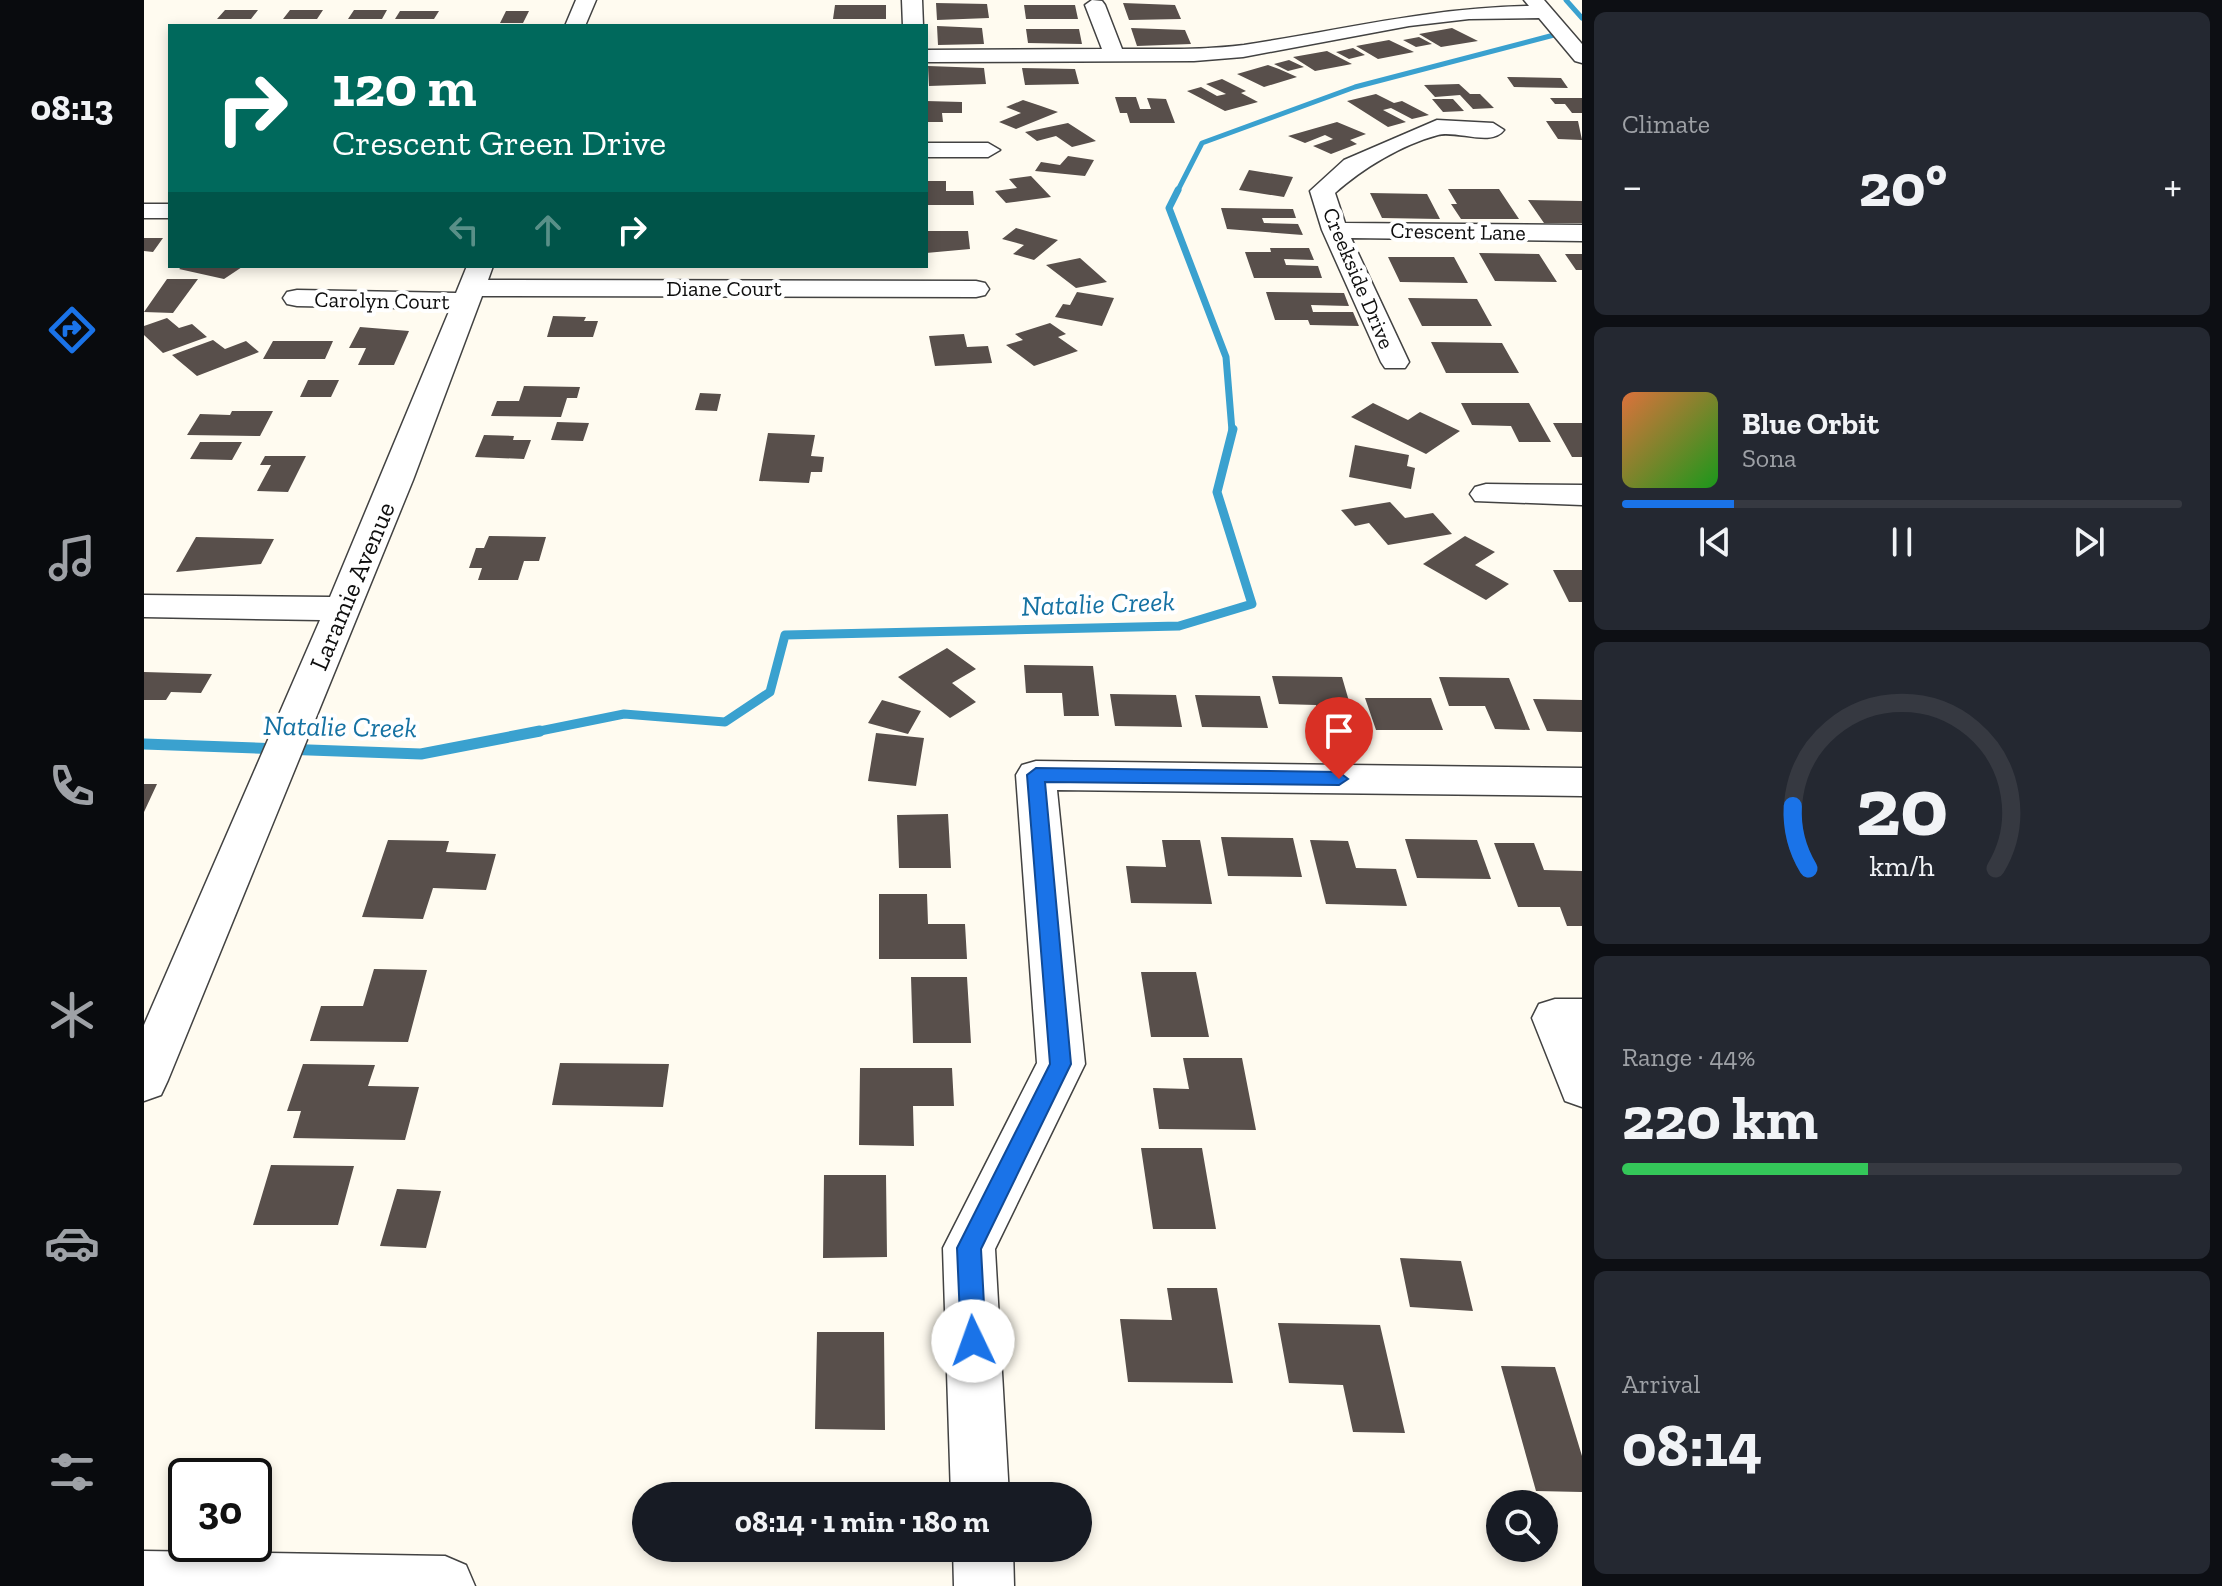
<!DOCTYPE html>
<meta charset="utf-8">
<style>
body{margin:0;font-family:"Zilla Slab",serif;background:#242831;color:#f1f3f6;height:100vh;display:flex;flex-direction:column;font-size:30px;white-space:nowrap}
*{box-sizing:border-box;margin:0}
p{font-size:26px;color:#9ea1a6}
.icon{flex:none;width:44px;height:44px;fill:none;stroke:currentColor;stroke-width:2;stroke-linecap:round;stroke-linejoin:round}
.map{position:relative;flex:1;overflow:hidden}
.details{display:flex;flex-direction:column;gap:12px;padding:12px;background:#0d0f14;width:640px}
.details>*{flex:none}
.banner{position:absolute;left:24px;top:24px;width:760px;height:244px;border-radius:0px;box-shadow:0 4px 12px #0003;background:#00695c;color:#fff;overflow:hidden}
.controls{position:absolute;left:1342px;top:1490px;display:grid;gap:16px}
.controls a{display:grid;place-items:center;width:72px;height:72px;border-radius:50%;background:#171b24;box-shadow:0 4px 12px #0003;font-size:40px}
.speed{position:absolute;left:24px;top:1458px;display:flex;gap:16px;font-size:40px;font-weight:700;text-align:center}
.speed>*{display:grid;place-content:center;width:104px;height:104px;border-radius:50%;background:#171b24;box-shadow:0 4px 12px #0003;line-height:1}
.speed .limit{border:4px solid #111;border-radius:12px;background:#fff;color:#111}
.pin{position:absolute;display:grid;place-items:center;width:68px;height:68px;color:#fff;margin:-82px -34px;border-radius:50% 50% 50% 0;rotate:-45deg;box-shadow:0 0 8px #0007}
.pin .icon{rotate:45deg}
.me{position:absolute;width:88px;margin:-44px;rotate:357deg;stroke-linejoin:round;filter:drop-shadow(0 0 6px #0008)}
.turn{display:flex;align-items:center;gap:28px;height:168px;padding:0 32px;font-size:36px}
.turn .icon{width:104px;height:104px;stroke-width:2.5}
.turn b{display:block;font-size:56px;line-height:68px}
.lanes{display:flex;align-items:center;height:76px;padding:0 32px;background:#0003;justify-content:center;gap:40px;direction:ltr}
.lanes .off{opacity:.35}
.big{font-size:60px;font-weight:700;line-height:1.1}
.details .card{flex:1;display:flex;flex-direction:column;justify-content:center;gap:12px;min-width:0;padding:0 28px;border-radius:12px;background:#242831}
.details .dial{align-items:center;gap:0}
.dial svg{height:208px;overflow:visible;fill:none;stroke:#363941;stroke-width:7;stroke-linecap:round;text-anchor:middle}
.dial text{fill:#f1f3f6;stroke:none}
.song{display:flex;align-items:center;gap:24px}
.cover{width:96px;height:96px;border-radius:12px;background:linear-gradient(135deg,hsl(20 70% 55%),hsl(120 70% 35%))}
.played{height:8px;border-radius:4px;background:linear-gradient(90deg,#1a73e8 20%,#363941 20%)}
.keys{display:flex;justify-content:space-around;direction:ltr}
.heat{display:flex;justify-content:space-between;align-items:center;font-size:44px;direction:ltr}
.charge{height:12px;border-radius:6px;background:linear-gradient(90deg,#34c759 44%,#363941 0)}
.trip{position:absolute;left:488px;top:1482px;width:460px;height:80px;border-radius:40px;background:#171b24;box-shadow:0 4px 12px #0003;font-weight:700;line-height:80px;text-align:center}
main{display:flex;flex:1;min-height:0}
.tab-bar{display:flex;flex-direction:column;width:144px;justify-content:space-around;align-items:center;background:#090b0e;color:#9ea1a6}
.tab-bar .icon{width:56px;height:56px}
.tab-bar .selected{color:#1a73e8}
.tab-bar b{font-size:36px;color:#f1f3f6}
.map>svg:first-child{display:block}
</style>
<main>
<nav class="tab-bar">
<b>08:13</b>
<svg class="icon selected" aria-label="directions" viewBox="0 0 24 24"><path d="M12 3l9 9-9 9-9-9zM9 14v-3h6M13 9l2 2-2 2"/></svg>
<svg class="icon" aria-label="music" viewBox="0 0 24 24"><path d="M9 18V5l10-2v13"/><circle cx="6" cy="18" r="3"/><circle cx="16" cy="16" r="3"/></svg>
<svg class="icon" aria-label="phone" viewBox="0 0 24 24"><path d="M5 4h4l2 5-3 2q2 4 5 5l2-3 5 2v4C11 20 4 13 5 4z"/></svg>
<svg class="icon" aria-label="climate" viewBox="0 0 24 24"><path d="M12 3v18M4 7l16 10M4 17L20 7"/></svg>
<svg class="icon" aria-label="car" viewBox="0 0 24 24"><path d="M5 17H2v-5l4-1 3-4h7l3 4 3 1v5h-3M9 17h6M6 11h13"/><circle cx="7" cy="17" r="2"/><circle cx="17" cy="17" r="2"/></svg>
<svg class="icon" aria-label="filters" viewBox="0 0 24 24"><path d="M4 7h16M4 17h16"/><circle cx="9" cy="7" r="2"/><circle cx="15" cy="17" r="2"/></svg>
</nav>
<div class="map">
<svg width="1438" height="1586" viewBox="0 0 1438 1586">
<rect width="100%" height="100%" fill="#fffbf0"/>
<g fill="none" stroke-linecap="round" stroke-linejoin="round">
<path stroke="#3aa1cf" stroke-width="5" d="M1422,0l16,18
M1033,192l25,-49 153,-56 199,-52"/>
<path stroke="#3aa1cf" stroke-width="7" d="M1034,190l-9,18 57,149 6,74"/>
<path stroke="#3aa1cf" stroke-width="9" d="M386,733l94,-19 101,8 45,-30 15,-57 394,-9 73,-22 -35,-112 16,-63"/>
<path stroke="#3aa1cf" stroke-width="11" d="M0,744l277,10 119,-23"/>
</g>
<path fill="#584f4b" d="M792,3l51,1 2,14 -52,2z
M979,3l52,2 6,14 -52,1z
M691,5h51v14h-53z
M880,5h51l3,14h-52z
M81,10h33l-7,9h-34z
M146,10h33l-6,9h-34z
M210,10h33l-5,9h-34z
M256,11h39l-5,8h-39z
M362,11h23l-6,12h-23z
M793,26l45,2 2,16 -46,1z
M987,28l54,2 6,14 -54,2z
M1308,28l26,13 -37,6 -22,-13z
M882,29h53l3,15 -54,-1z
M1275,37l13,7 -16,3 -13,-7z
M1245,40l25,12 -36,7 -22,-13z
M1209,48l12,7 -16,4 -13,-7z
M1183,51l25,13 -37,7 -22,-14z
M1145,60l15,7 -16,4 -14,-7z
M1124,65l11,4 18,8 -33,10 -27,-13z
M784,66l56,2 2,16 -57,2z
M878,68l53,1 4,15 -54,1z
M1363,77l54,1 7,10 -54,-1z
M1078,79l24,12 -5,2 17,9 -33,9 -38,-20 14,-4 16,9 9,-2 -20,-10z
M1315,84l11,10h10l14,14 -21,1 -13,-14 -25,2 -11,-12z
M1232,94l18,9 8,-2 27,14 -17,4 -21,-11 -8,2 23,12 -18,5 -41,-26z
M971,97h21l4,12h11l-4,-11 19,1 9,24h-45l-3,-10h-7z
M1406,98h32v15h-10l-7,-9h-10z
M1288,99h21l11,12 -21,1z
M879,100l18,6 17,6 -42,17 -17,-7 22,-9 -15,-6z
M782,101l36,1v11h-20l1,9h-17z
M1402,121h32l4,19 -24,-1z
M1193,122l29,12 -16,6 7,4 -26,10 -18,-8 20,-7 -8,-4 -20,8 -17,-7z
M924,123l28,18 -24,6 -16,-11 -19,5 -12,-9z
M924,156l26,4 -9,16 -50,-5 6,-9 19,3z
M1105,170l44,7 -9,20 -45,-7z
M887,176l20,21 -45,6 -11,-12 22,-3 -8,-9z
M782,181h20v10h27l1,14h-48z
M1304,189h51l20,30h-58l-10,-15h6z
M1226,193l57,1 13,25 -58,-1z
M1384,200l54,1v22h-38z
M1077,208l72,1 3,9h-34l2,5 34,1 5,11 -76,-6z
M872,228l42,12 -24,20 -21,-6 11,-9 -22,-6z
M782,231h42l2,18 -44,4z
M0,238h19l-10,14 -9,-1z
M1126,248h39l5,12 -30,-1 2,6 32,1 4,12h-68l-9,-26h26z
M1335,253l60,1 18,28 -62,-1z
M1421,254h17v16h-6z
M1244,257h66l14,26 -68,-1z
M936,258l27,24 -31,6 -30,-23z
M39,266h54l5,1 -18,12 -45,-10z
M23,279h31l-25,34 -29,-1z
M933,292l37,6 -12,28 -47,-9 8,-13 7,1z
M1122,292l78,1 5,13 -38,-1 2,7h40l6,14 -49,-1 -2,-5h-33z
M1264,298l69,1 15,27h-70z
M409,316l33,1 -2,4h14l-5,16h-46z
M23,318l12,10 13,-4 15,13 -44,16 -19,-18v-9z
M906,323l16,11 -8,3 20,14 -44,15 -28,-21 17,-5 -8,-6z
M216,327l49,4 -15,34h-36l8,-17h-17z
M820,334l3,13 21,-1 4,17 -57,3 -6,-30z
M69,340l12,9 21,-8 13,11 -62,24 -25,-21z
M129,341h60l-8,18h-62z
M1287,342l71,1 17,30h-73z
M164,380h31l-8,17h-31z
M380,386l56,1 -3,11h-10l-6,19 -70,-1 6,-15h22z
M556,393l21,1 -4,17 -22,-1z
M1229,403l35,17 12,-8 40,19 -34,23 -75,-37z
M1317,403h68l22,39h-32l-8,-16 -39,-1z
M88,411h41l-13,25 -73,-1 13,-21 30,1z
M413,422l32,1 -6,18 -32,-1z
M1409,423h29v34h-10z
M624,433l47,2 -4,21 13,1 -2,15h-11l-2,11 -50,-2z
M340,435l30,1 -1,4h18l-7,19 -49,-2z
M56,442h42l-10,18 -42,-1z
M1211,445l54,10 -2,11 8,2 -4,21 -62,-12z
M121,456h41l-18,36 -31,-1 14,-26h-11z
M1246,502l15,16 28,-5 19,21 -64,11 -19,-22 -14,3 -14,-16z
M345,536l57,1 -7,24h-15l-6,19h-40l4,-12h-13l7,-20h8z
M1321,536l30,16 -20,13 34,19 -23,16 -63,-36z
M52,537l78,2 -13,25 -85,8z
M1409,570h29v32h-13z
M803,648l29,21 -24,14 24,19 -26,16 -52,-41z
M880,665l69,1 6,50h-35l-2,-23h-36z
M0,672l68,2 -11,19 -30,-1 -5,8h-22z
M1128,676l70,1 15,52 -35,-1 -6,-23 -37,-1z
M1295,677l70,1 21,52 -35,-1 -10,-23h-36z
M966,694l66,1 6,32 -67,-1z
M1051,695l65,1 8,32 -66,-1z
M1221,698h66l12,32h-67z
M1389,699l49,1v32l-35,-1z
M738,700l39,11 -13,23 -40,-11z
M732,733l48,5 -8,48 -48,-5z
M0,784h13l-13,28z
M804,814l3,54h-52l-2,-53z
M1077,837l72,1 9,39 -74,-1z
M1261,839l72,1 14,39 -74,-1z
M244,840l61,1 -3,11 50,2 -10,36 -53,-2 -10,31 -61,-2z
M1018,840h38l12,64 -81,-1 -5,-37 40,1z
M1166,840l38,1 8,27 40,1 11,37 -81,-2z
M1350,843h40l10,27 38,1v55h-15l-7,-19h-42z
M735,894h48l1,30h37l2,35h-88z
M230,969l53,1 -19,72 -98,-1 11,-35h42z
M997,972h55l13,65h-58z
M767,977h56l4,66h-58z
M1039,1058h59l14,72 -97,-1 -6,-41 36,1z
M416,1063l109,1 -6,43 -111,-2z
M159,1064l72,1 -7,21 51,1 -14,53 -112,-2 8,-27h-14z
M716,1068h92l2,38h-41l1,40 -55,-1z
M997,1148h61l14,81h-63z
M127,1165l83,1 -16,59h-85z
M680,1175h62l1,82 -64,1z
M253,1189l44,2 -15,57 -46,-2z
M1256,1258l61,3 12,50 -63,-4z
M1023,1288h50l16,95 -105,-1 -8,-63 52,1z
M1134,1323l102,2 25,108 -52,-1 -10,-47 -54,-2z
M673,1332h67l1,98 -70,-1z
M1357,1366l54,1 27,89v36l-46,-1z"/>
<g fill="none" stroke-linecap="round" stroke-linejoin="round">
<defs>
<path id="minor" d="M432,0h20l-11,26h-20z
M758,0h20l1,26h-20z
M948,0l10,1 3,4 17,44c41,0 82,1 122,-4 99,-15 184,-37 285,-39l-5,-6h20l38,44v19l-7,-2 -36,-43 -70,1 -60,7 -166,31 -49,4 -268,1v-12l176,-1 -17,-44z
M1293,120l56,3 11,7c-12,17 -48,0 -66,5 -37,10 -75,33 -103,58l10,30 237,2v16l-231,-3 58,124 -4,6h-20l-4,-6 -59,-132 -12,-39 34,-31z
M782,143h62l12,7 -12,7h-62z
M0,204h26v14h-26z
M323,266h26l-5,14 488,1 9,2 4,6 -4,6 -9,2 -494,-1 -69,184 -245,600 -7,15 -17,6v-76l176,-405 -176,-3v-22l186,2 120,-288 -153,-3 -10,-2 -4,-6 4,-6 10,-2 159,3z
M1342,484l96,1v20l-107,-4 -5,-7 5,-7z
M892,761l546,7v28l-525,-6 28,274 -90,185 14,247h-58l-8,-248 94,-185 -21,-288 6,-10z
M1411,999h27v108l-17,-6 -33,-83 7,-14z
M809,1548h60l1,38h-60z
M0,1551l301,5 21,9 9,21h-331z"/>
</defs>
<use href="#minor" stroke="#424242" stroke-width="3"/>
<use href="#minor" fill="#fff" fill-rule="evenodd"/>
</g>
<path fill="#1a73e8" stroke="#114b97" stroke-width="2" d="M892,768l303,4 9,7 -9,6 -294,-3 26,282 -90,185 5,92 -4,9 -9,3 -8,-3 -4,-9 -4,-93 93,-184 -23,-289z"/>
<g text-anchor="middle" stroke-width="8" stroke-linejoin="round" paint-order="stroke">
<g font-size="22" fill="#0f0f0f" stroke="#fff">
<text transform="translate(1314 231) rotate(1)" y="8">Crescent Lane</text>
<text transform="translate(1215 278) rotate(67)" y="8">Creekside Drive</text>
<text x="580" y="296">Diane Court</text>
<text transform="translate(238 300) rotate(1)" y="8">Carolyn Court</text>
</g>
<g font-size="26" fill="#0f0f0f" stroke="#fff">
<text transform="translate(208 586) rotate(-67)" y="9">Laramie Avenue</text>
</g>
<g font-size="28" font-style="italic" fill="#1672a3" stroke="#fff">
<text transform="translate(954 603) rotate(-2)" y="10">Natalie Creek</text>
<text transform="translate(196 726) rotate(1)" y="10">Natalie Creek</text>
</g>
</g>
</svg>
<div class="controls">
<a><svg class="icon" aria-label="search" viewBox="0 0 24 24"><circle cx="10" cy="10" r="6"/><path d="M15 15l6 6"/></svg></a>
</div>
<div class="speed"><div class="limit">30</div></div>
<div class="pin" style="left:1195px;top:779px;background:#d93025"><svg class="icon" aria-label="arrive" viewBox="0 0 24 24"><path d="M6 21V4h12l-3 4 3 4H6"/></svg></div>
<svg class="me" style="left:829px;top:1341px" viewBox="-20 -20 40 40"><circle r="19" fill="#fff"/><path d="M0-13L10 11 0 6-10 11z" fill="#1a73e8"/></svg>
<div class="trip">08:14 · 1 min · 180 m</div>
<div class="banner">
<div class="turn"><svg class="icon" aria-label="right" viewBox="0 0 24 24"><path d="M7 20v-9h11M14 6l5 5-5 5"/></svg><div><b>120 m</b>Crescent Green Drive</div></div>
<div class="lanes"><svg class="icon off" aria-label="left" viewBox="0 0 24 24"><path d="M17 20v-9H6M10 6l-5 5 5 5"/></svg><svg class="icon off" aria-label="ahead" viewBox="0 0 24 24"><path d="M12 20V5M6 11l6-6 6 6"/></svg><svg class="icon" aria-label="right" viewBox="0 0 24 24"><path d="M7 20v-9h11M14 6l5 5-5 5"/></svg></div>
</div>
</div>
<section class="details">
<div class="card"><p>Climate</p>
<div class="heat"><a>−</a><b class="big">20°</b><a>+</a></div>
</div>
<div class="card">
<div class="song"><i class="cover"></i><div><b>Blue Orbit</b><p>Sona</p></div></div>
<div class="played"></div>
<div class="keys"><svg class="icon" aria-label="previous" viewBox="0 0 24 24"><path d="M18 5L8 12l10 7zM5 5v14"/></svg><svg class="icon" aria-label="pause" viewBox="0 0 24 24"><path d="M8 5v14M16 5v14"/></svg><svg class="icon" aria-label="next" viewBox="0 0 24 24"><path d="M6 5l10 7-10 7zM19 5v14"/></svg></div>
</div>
<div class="card dial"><svg viewBox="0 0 100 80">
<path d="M14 69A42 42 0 1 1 86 69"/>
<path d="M14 69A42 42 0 0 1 8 45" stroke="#1a73e8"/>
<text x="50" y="56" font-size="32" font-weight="700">20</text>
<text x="50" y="72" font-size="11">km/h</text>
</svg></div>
<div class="card"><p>Range · 44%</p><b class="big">220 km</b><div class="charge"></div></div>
<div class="card"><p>Arrival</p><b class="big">08:14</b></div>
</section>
</main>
